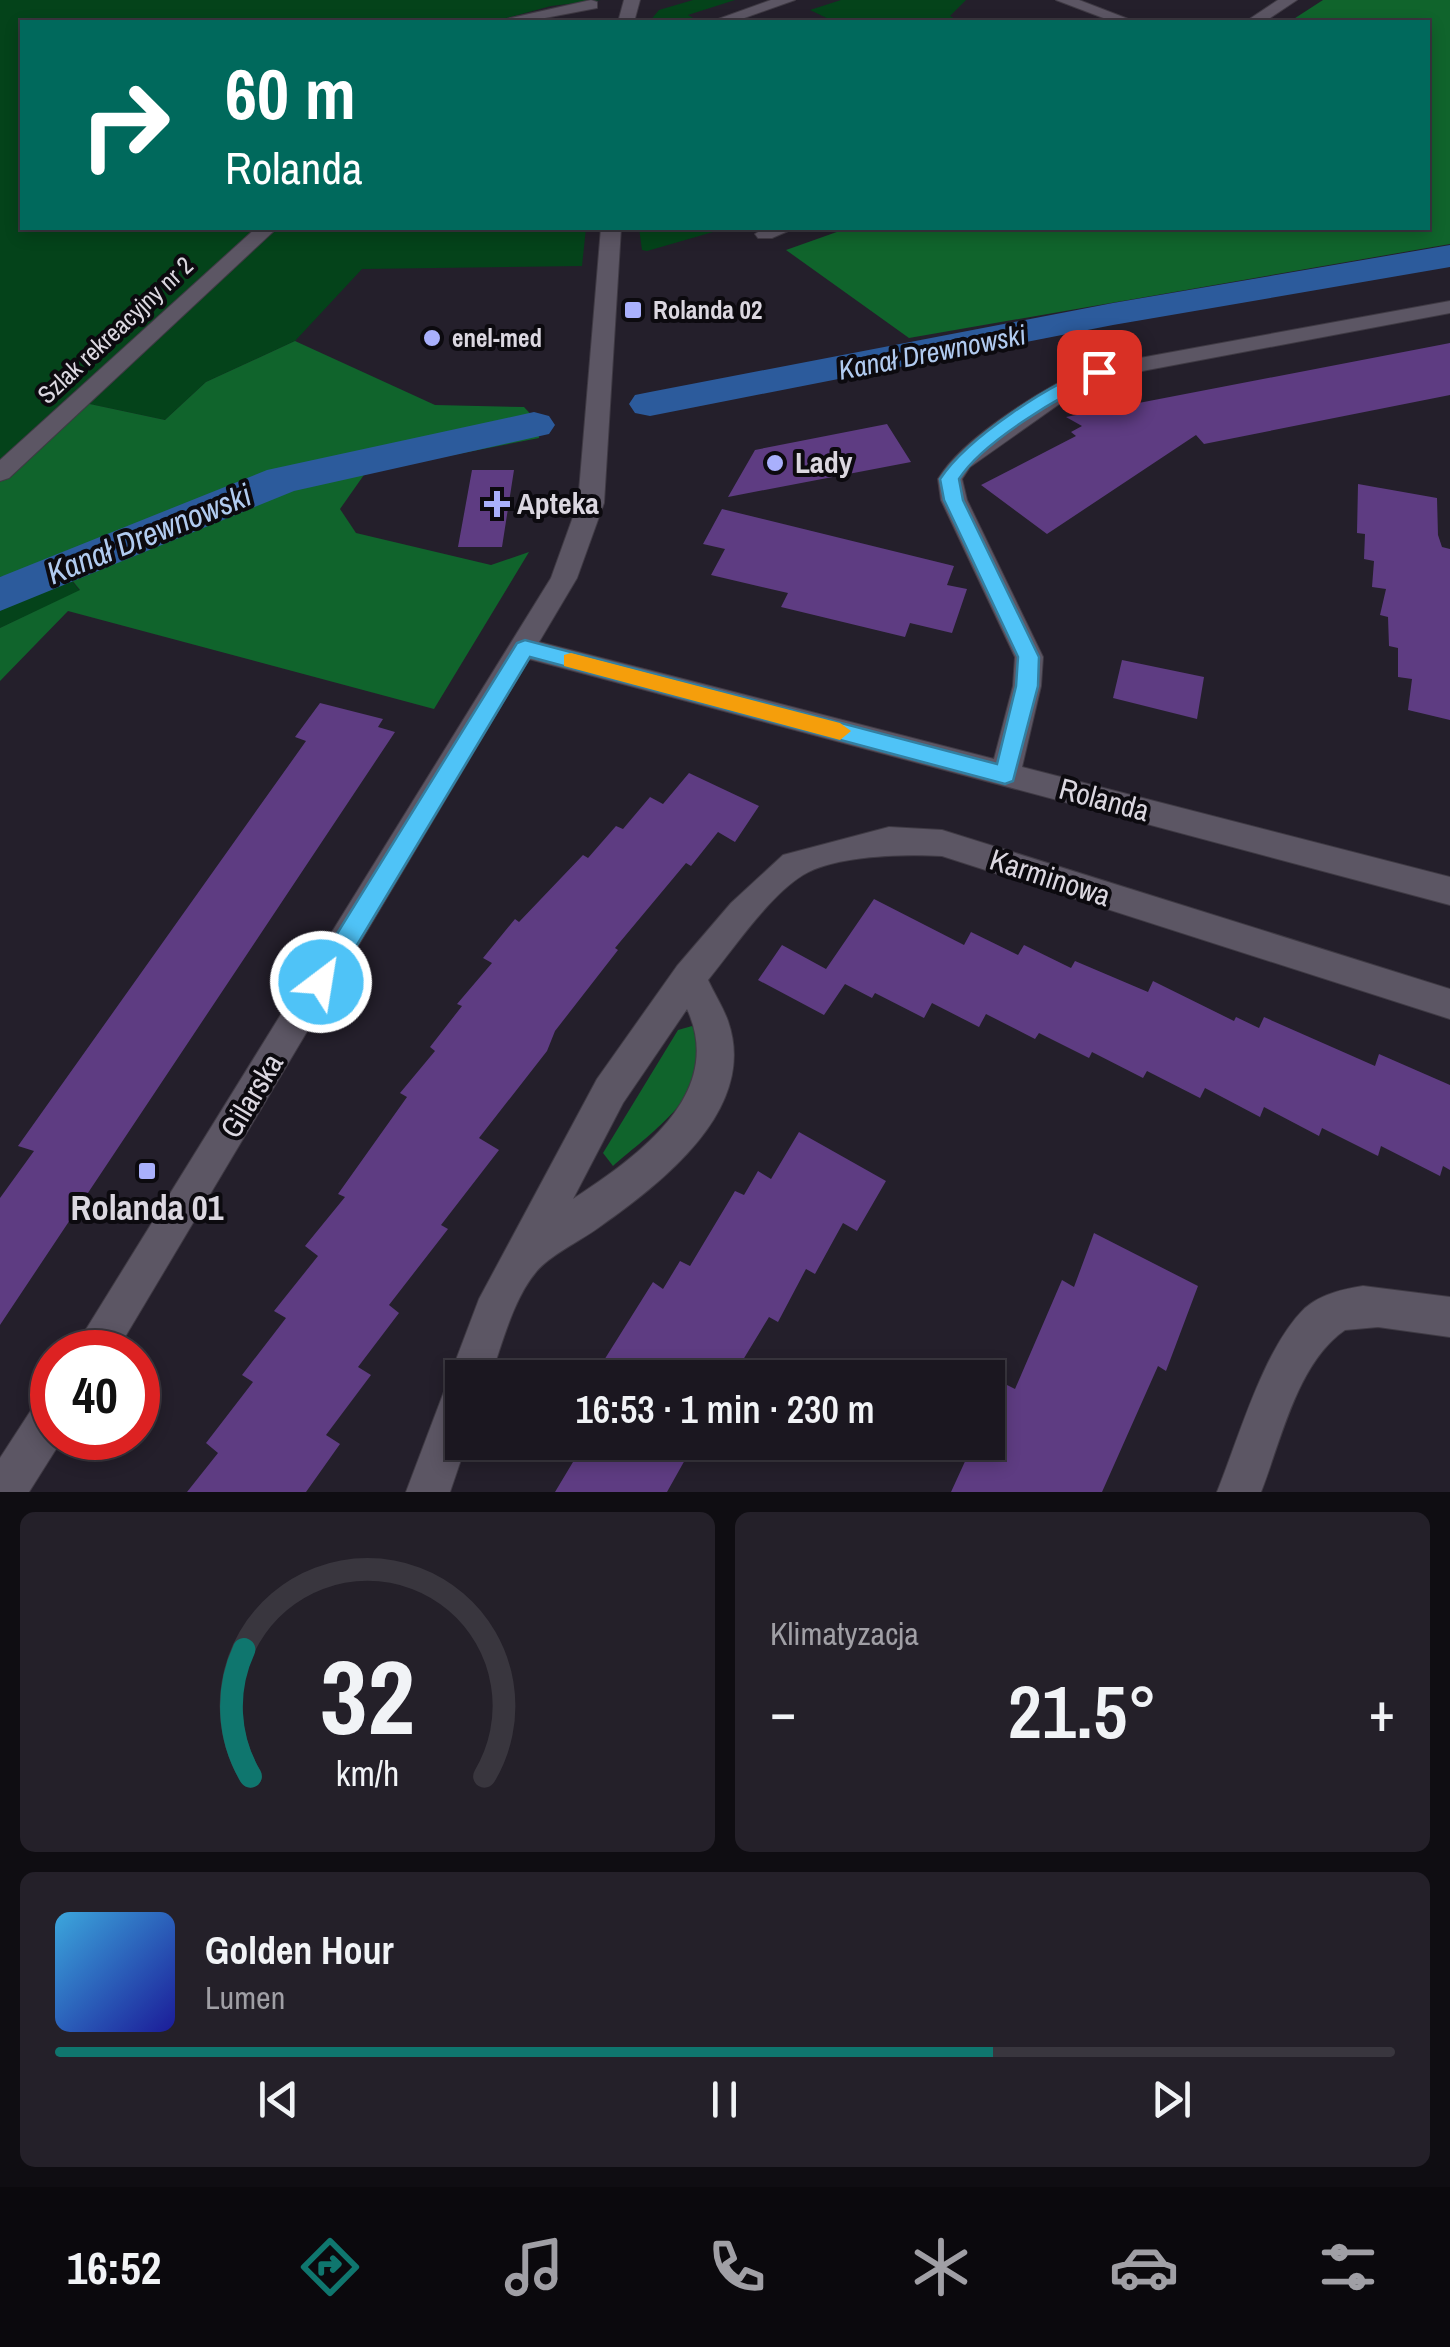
<!DOCTYPE html>
<html lang="pl">
<meta charset="utf-8">
<style>
body{margin:0;font-family:"Archivo Narrow",sans-serif;background:#242029;color:#f1f3f6;height:100vh;display:flex;flex-direction:column;font-size:38px;white-space:nowrap}
*{box-sizing:border-box;margin:0}
p{font-size:32px;color:#a09fa5}
.icon{flex:none;width:55px;height:55px;fill:none;stroke:currentColor;stroke-width:2;stroke-linecap:round;stroke-linejoin:round}
.map{position:relative;height:1492px;overflow:hidden}
.drawer{display:flex;flex-direction:column;gap:20px;padding:20px;background:#0f0d12;flex:1}
.drawer>*{flex:none}
.top-card{position:absolute;left:20px;top:20px;width:1410px;height:210px;border-radius:0px;box-shadow:0 5px 15px #0003,0 0 0 2px #39363e;background:#00695c;color:#fff;overflow:hidden}
.speed{position:absolute;left:30px;top:1330px;display:flex;gap:20px;font-size:50px;font-weight:700;text-align:center}
.speed>*{display:grid;place-content:center;width:130px;height:130px;border-radius:50%;background:#1b1720;box-shadow:0 5px 15px #0003,0 0 0 2px #39363e;line-height:1}
.speed .limit{border:15px solid #d22;background:#fff;color:#111}
.pin{position:absolute;display:grid;place-items:center;width:85px;height:85px;color:#fff;margin:-42px;border-radius:20px;box-shadow:0 5px 15px #0006}
.me{position:absolute;width:110px;margin:-55px;rotate:31deg;stroke-linejoin:round;filter:drop-shadow(0 0 8px #0008)}
.turn{display:flex;align-items:center;gap:35px;height:210px;padding:0 40px;font-size:45px}
.turn .icon{width:130px;height:130px;stroke-width:2.5}
.turn b{display:block;font-size:70px;line-height:85px}
.big{font-size:75px;font-weight:600;line-height:1.1}
.drawer .widget{flex:1;display:flex;flex-direction:column;justify-content:center;gap:15px;min-width:0;padding:0 35px;border-radius:15px;background:#242029}
.drawer .dial{align-items:center;gap:0}
.dial svg{height:260px;overflow:visible;fill:none;stroke:#39363e;stroke-width:7;stroke-linecap:round;text-anchor:middle}
.dial text{fill:#f1f3f6;stroke:none}
.song{display:flex;align-items:center;gap:30px}
.cover{width:120px;height:120px;border-radius:15px;background:linear-gradient(135deg,hsl(200 70% 55%),hsl(240 70% 35%))}
.played{height:10px;border-radius:5px;background:linear-gradient(90deg,#0f766e 70%,#39363e 70%)}
.keys{display:flex;justify-content:space-around;direction:ltr}
.heat{display:flex;justify-content:space-between;align-items:center;font-size:55px;direction:ltr}
.drawer .tiles{flex:1;display:grid;gap:20px;grid-template-columns:1fr 1fr}
.widget:last-child{grid-column:span 2}
.trip{position:absolute;left:445px;top:1360px;width:560px;height:100px;border-radius:0px;background:#1b1720;box-shadow:0 5px 15px #0003,0 0 0 2px #39363e;font-weight:600;line-height:100px;text-align:center}
.tab-bar{display:flex;height:160px;justify-content:space-around;align-items:center;background:#0b090d;color:#a09fa5}
.tab-bar .icon{width:70px;height:70px}
.tab-bar .active{color:#0f766e}
.tab-bar b{font-size:45px;color:#f1f3f6}
.map>svg:first-child{display:block}
</style>
<div class="map">
<svg width="1450" height="1492" viewBox="0 0 1450 1492">
<rect width="100%" height="100%" fill="#241f2b"/>
<path fill="#04431a" d="M0,0h601l-50,6 -59,16h-470v206h236l-258,235z
M693,0h42l-47,15 12,7h-51l10,-12z
M841,0h125l-16,16 11,6h-126l-25,-12z
M275,228h311l-4,38 -220,3 -67,72 -89,41 -41,38 -80,-17z
M639,228h88l-80,23 -5,-1z
M59,564l21,27 -80,37v-51z"/>
<path fill="#10642c" d="M1323,0h127v244l-541,94 -123,-88 62,-22h580v-206h-139z
M295,341l140,64 89,2 14,15 1,16 -173,34 -26,37 16,24 135,32 38,-13 -95,157 -366,-98 -68,70v-53l80,-38 -21,-26 -59,13v-95l85,-79 80,17 41,-38z
M692,1026c36,56 -43,108 -79,140l-10,-13 75,-123z"/>
<g fill="none" stroke-linecap="round" stroke-linejoin="round">
<path fill="#2c5b9c" fill-rule="evenodd" d="M1450,245v22l-337,58 -463,91 -15,-3 -6,-9 6,-9 15,-3 463,-89z
M534,412l15,4 6,9 -6,9 -255,57 -294,120v-34l267,-107z"/>
</g>
<path fill="#5e3c82" d="M1450,343v52l-246,49 -8,-9 -149,99 -66,-49 95,-49 -5,-4 11,-6 -16,-9z
M887,424l24,38 -183,35 27,-47z
M472,470h42l-12,77h-44z
M1358,484l79,14 1,37 4,12 8,2v171l-42,-10 4,-31 -14,-2v-29l-9,-2 -1,-29 -8,-2 6,-26 -14,-2 2,-26 -10,-2 1,-25 -8,-1z
M722,509l232,57 -7,19 20,4 -15,44 -42,-10 -5,14 -124,-30 7,-14 -77,-18 14,-26 -22,-5z
M1122,660l82,17 -7,42 -84,-21z
M320,703l63,16 -5,8 17,5 -395,593v-127l34,-47 -16,-5 288,-405 -11,-4z
M689,773l70,33 -24,36 -17,-10 -27,34 -5,-3 -71,85 3,2 -63,81 -8,20 -68,87 20,12 -58,75 7,4 -59,76 10,8 -41,54 13,8 -45,60 14,9 -34,48h-119l31,-39 -12,-10 47,-61 -11,-7 44,-57 -12,-7 44,-55 -13,-10 40,-49 -7,-3 69,-97 -7,-4 35,-42 -5,-4 32,-41 -5,-2 35,-41 -9,-5 32,-39 4,3 64,-67 5,3 28,-32 7,3 27,-32 13,7z
M874,899l90,46 7,-13 47,23 6,-10 47,23 4,-7 73,31 5,-11 81,40 2,-4 23,11 5,-11 111,49 4,-12 71,31v85l-7,-4 -3,10 -59,-30 -3,10 -56,-28 -3,8 -55,-29 -4,10 -55,-29 -5,10 -53,-27 -4,7 -51,-26 -3,6 -50,-25 -4,6 -49,-25 -7,13 -47,-24 -8,15 -49,-25 -3,5 -27,-14 -21,31 -66,-35 24,-35 44,24z
M799,1132l87,49 -29,50 -14,-8 -28,51 -9,-5 -28,53 -9,-5 -37,61h-128l4,-8 -7,-5 52,-83 10,7 17,-28 10,5 45,-75 9,4 14,-24 13,8z
M1094,1233l104,53 -32,85 -8,-5 -56,126h-151l22,-48 15,-2v-15l19,-42 8,4 47,-109 12,7z
M585,1442h110l-28,50h-112z"/>
<g fill="none" stroke-linecap="round" stroke-linejoin="round">
<defs>
<path id="minor" d="M591,0l6,2v6l-73,14h-31z
M624,0h16l-6,22h-16z
M771,0h24l-62,22h-23z
M1056,0h23l57,22h-22z
M1278,0h19l-33,22h-19z
M256,228h21l-268,250 -9,3v-21z
M601,228h20l-17,275 -27,75 -38,64 455,117 19,-73 2,-29 -74,-157 -3,-21c25,-42 107,-92 153,-112l359,-66v12l-345,65 -23,10 -112,79 -8,12 5,21 76,157 -2,29 -19,81 428,110v28l-921,-246 -413,693h-44l479,-774 27,-75z
M765,228h30l-23,10h-14l-3,-4z
M889,827l53,3 508,159v30l-508,-163c-37,-2 -106,-1 -139,19 -34,21 -69,73 -95,105 6,13 15,27 20,41 31,89 -68,163 -130,207 -18,13 -48,27 -62,44 -23,27 -34,73 -46,106h-28v64h5l-17,50h-44l73,-193 118,-220 80,-113 54,-63 52,-48zM687,1009c40,86 -52,149 -114,190l50,-96z
M1363,1286l87,11v40l-72,-10 -33,3c-48,33 -64,111 -84,162h-44c22,-54 46,-143 88,-184 16,-14 38,-19 58,-22z
M52,1395v43h11l-34,54h-29v-34l37,-57z"/>
</defs>
<use href="#minor" stroke="#3f3a44" stroke-width="2"/>
<use href="#minor" fill="#5c5664" fill-rule="evenodd"/>
</g>
<path fill="#4fc3f7" stroke="#337fa1" stroke-width="2.5" d="M1099,367l6,2v7c-42,18 -122,65 -146,103l4,21 76,157 -1,29 -25,95 -8,3 -475,-127 -200,333h-18l-4,-8 4,-8 205,-331 8,-3 472,124 19,-78 2,-29 -74,-157 -4,-21c27,-41 112,-98 159,-112z"/>
<path fill="#f59e0b" d="M571,653l269,70 11,8 -11,9 -276,-74v-11z"/>
<g fill="#a9b0fc" stroke="#0c0a0f" stroke-width="4">
<rect x="623" y="300" width="20" height="20" rx="5"/>
<circle cx="432" cy="338" r="10"/>
<circle cx="775" cy="463" r="10"/>
<path d="M492 489h10v10h10v10h-10v10h-10v-10h-10v-10h10z"/>
<rect x="137" y="1161" width="20" height="20" rx="5"/>
</g>
<g text-anchor="middle" stroke-width="8" stroke-linejoin="round" paint-order="stroke">
<g font-size="25" font-weight="bold" fill="#dbd7e0" stroke="#0c0a0f" text-anchor="start">
<text x="653" y="319">Rolanda 02</text>
<text x="452" y="347">enel-med</text>
</g>
<g font-size="25" fill="#dbd7e0" stroke="#0c0a0f">
<text transform="translate(115 330) rotate(-43)" y="9">Szlak rekreacyjny nr 2</text>
</g>
<g font-size="28" font-style="italic" fill="#b1cbf0" stroke="#0c0a0f">
<text transform="translate(932 352) rotate(-11)" y="10">Kanał Drewnowski</text>
</g>
<g font-size="30" font-weight="bold" fill="#dbd7e0" stroke="#0c0a0f" text-anchor="start">
<text x="795" y="473">Lady</text>
<text x="517" y="514">Apteka</text>
</g>
<g font-size="30" fill="#dbd7e0" stroke="#0c0a0f">
<text transform="translate(1104 800) rotate(15)" y="10">Rolanda</text>
<text transform="translate(1050 878) rotate(18)" y="10">Karminowa</text>
<text transform="translate(252 1096) rotate(-59)" y="10">Gilarska</text>
</g>
<g font-size="32" font-style="italic" fill="#b1cbf0" stroke="#0c0a0f">
<text transform="translate(149 534) rotate(-22)" y="11">Kanał Drewnowski</text>
</g>
<g font-size="35" font-weight="bold" fill="#dbd7e0" stroke="#0c0a0f">
<text x="147" y="1220">Rolanda 01</text>
</g>
</g>
</svg>
<div class="speed"><div class="limit">40</div></div>
<div class="pin" style="left:1099px;top:372px;background:#d93025"><svg class="icon" aria-label="arrive" viewBox="0 0 24 24"><path d="M6 21V4h12l-3 4 3 4H6"/></svg></div>
<svg class="me" style="left:321px;top:982px" viewBox="-20 -20 40 40"><circle r="17" fill="#4fc3f7" stroke="#fff" stroke-width="3"/><path d="M0-11L8 9 0 5-8 9z" fill="#fff"/></svg>
<div class="trip">16:53 · 1 min · 230 m</div>
<div class="top-card">
<div class="turn"><svg class="icon" aria-label="right" viewBox="0 0 24 24"><path d="M7 20v-9h11M14 6l5 5-5 5"/></svg><div><b>60 m</b>Rolanda</div></div>
</div>
</div>
<section class="drawer">
<div class="tiles">
<div class="widget dial"><svg viewBox="0 0 100 80">
<path d="M14 69A42 42 0 1 1 86 69"/>
<path d="M14 69A42 42 0 0 1 12 30" stroke="#0f766e"/>
<text x="50" y="56" font-size="32" font-weight="700">32</text>
<text x="50" y="72" font-size="11">km/h</text>
</svg></div>
<div class="widget"><p>Klimatyzacja</p>
<div class="heat"><a>−</a><b class="big">21.5°</b><a>+</a></div>
</div>
<div class="widget">
<div class="song"><i class="cover"></i><div><b>Golden Hour</b><p>Lumen</p></div></div>
<div class="played"></div>
<div class="keys"><svg class="icon" aria-label="previous" viewBox="0 0 24 24"><path d="M18 5L8 12l10 7zM5 5v14"/></svg><svg class="icon" aria-label="pause" viewBox="0 0 24 24"><path d="M8 5v14M16 5v14"/></svg><svg class="icon" aria-label="next" viewBox="0 0 24 24"><path d="M6 5l10 7-10 7zM19 5v14"/></svg></div>
</div>
</div>
</section>
<nav class="tab-bar">
<b>16:52</b>
<svg class="icon active" aria-label="directions" viewBox="0 0 24 24"><path d="M12 3l9 9-9 9-9-9zM9 14v-3h6M13 9l2 2-2 2"/></svg>
<svg class="icon" aria-label="music" viewBox="0 0 24 24"><path d="M9 18V5l10-2v13"/><circle cx="6" cy="18" r="3"/><circle cx="16" cy="16" r="3"/></svg>
<svg class="icon" aria-label="phone" viewBox="0 0 24 24"><path d="M5 4h4l2 5-3 2q2 4 5 5l2-3 5 2v4C11 20 4 13 5 4z"/></svg>
<svg class="icon" aria-label="climate" viewBox="0 0 24 24"><path d="M12 3v18M4 7l16 10M4 17L20 7"/></svg>
<svg class="icon" aria-label="car" viewBox="0 0 24 24"><path d="M5 17H2v-5l4-1 3-4h7l3 4 3 1v5h-3M9 17h6M6 11h13"/><circle cx="7" cy="17" r="2"/><circle cx="17" cy="17" r="2"/></svg>
<svg class="icon" aria-label="filters" viewBox="0 0 24 24"><path d="M4 7h16M4 17h16"/><circle cx="9" cy="7" r="2"/><circle cx="15" cy="17" r="2"/></svg>
</nav>
